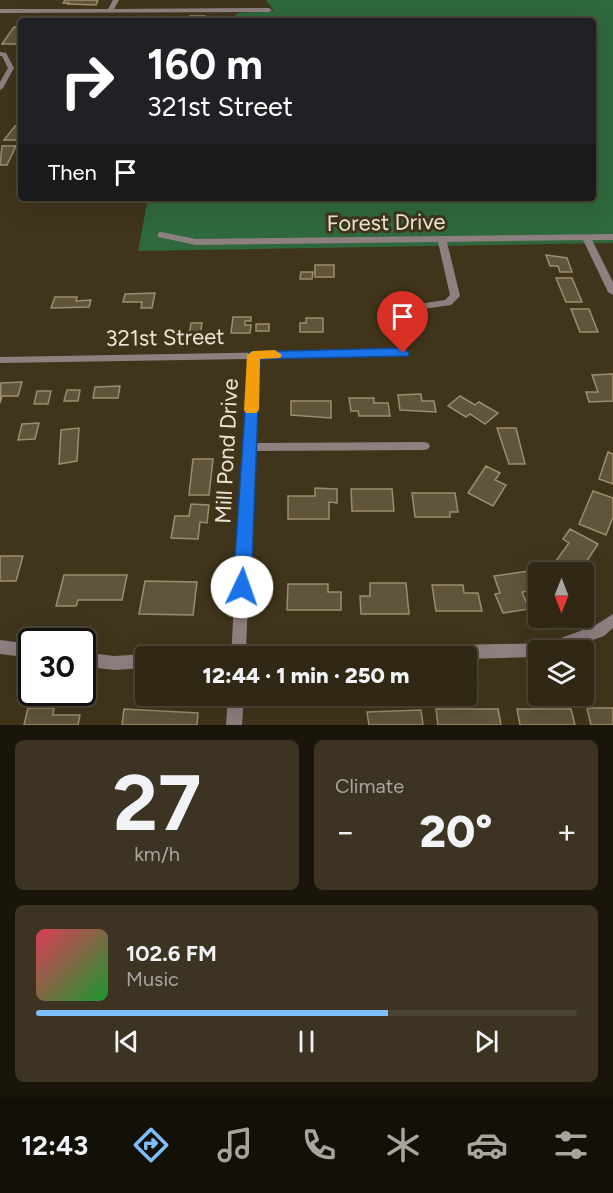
<!DOCTYPE html>
<meta charset="utf-8">
<style>
body{margin:0;font-family:Figtree,sans-serif;background:#3c3322;color:#f1f3f6;height:100vh;display:flex;flex-direction:column;font-size:22px;white-space:nowrap}
*{box-sizing:border-box;margin:0}
p{font-size:20px;color:#a8a5a0}
.icon{flex:none;width:33px;height:33px;fill:none;stroke:currentColor;stroke-width:2;stroke-linecap:round;stroke-linejoin:round}
.map{position:relative;height:725px;overflow:hidden}
.drawer{display:flex;flex-direction:column;gap:15px;padding:15px;background:#1a150b;flex:1}
.drawer>*{flex:none}
.banner{position:absolute;left:18px;top:18px;width:578px;height:183px;border-radius:6px;box-shadow:0 6px 24px #0002,0 0 0 2px #4b4434;background:#202124;color:#fff;overflow:hidden}
.needle{width:39px;rotate:180deg}
.buttons{position:absolute;left:528px;top:562px;display:grid;gap:12px}
.buttons a{display:grid;place-items:center;width:66px;height:66px;border-radius:6px;background:#302714;box-shadow:0 6px 24px #0002,0 0 0 2px #4b4434;font-size:30px}
.speed{position:absolute;left:18px;top:628px;display:flex;gap:12px;font-size:30px;font-weight:700;text-align:center}
.speed>*{display:grid;place-content:center;width:78px;height:78px;border-radius:50%;background:#302714;box-shadow:0 6px 24px #0002,0 0 0 2px #4b4434;line-height:1}
.speed .limit{border:3px solid #111;border-radius:9px;background:#fff;color:#111}
.pin{position:absolute;display:grid;place-items:center;width:51px;height:51px;color:#fff;margin:-62px -26px;border-radius:50% 50% 50% 0;rotate:-45deg;box-shadow:0 0 6px #0007}
.pin .icon{rotate:45deg}
.me{position:absolute;width:66px;margin:-33px;rotate:3deg;stroke-linejoin:round;filter:drop-shadow(0 0 4px #0008)}
.turn{display:flex;align-items:center;gap:21px;height:126px;padding:0 30px;font-size:27px}
.turn .icon{width:78px;height:78px;stroke-width:2.5}
.turn b{display:block;font-size:42px;line-height:51px}
.then{display:flex;align-items:center;height:57px;padding:0 30px;background:#0003;gap:12px;font-size:22px}
.big{font-size:45px;font-weight:800;line-height:1.1}
.drawer .widget{flex:1;display:flex;flex-direction:column;justify-content:center;gap:9px;min-width:0;padding:0 21px;border-radius:9px;background:#3c3322}
.drawer .dial{align-items:center;gap:0}
.dial b{font-size:78px;line-height:1}
.song{display:flex;align-items:center;gap:18px}
.cover{width:72px;height:72px;border-radius:9px;background:linear-gradient(135deg,hsl(350 70% 55%),hsl(130 70% 35%))}
.played{height:6px;border-radius:3px;background:linear-gradient(90deg,#7bbef9 65%,#4b4434 65%)}
.keys{display:flex;justify-content:space-around;direction:ltr}
.heat{display:flex;justify-content:space-between;align-items:center;font-size:33px;direction:ltr}
.drawer .tiles{flex:1;display:grid;gap:15px;grid-template-columns:1fr 1fr}
.widget:last-child{grid-column:span 2}
.trip{position:absolute;left:135px;top:646px;width:342px;height:60px;border-radius:6px;background:#302714;box-shadow:0 6px 24px #0002,0 0 0 2px #4b4434;font-weight:800;line-height:60px;text-align:center}
.dock{display:flex;height:96px;justify-content:space-around;align-items:center;background:#131008;color:#a8a5a0}
.dock .icon{width:42px;height:42px}
.dock .selected{color:#7bbef9}
.dock b{font-size:27px;color:#f1f3f6}
.map>svg:first-child{display:block}
</style>
<div class="map">
<svg width="613" height="725" viewBox="0 0 613 725">
<rect width="100%" height="100%" fill="#40341b"/>
<path fill="#2f683d" d="M266,0h347v243l-475,8 10,-53h444v-177h-364l10,-8 36,-2z"/>
<path fill="#60543a" stroke="#9a8d70" stroke-width="1.5" d="M65,0h33l-2,5 -28,-1 1,-1h-6z
M190,16h15l-1,5h-21z
M14,27h7v17h-19z
M15,126h6v9l-4,5h-13z
M2,146h14l-9,19h-7z
M546,255l21,3 5,14h-12l-2,-6h-8z
M315,265h19v12h-19z
M301,272h12l-1,7h-12z
M556,278h16l10,24h-16z
M155,293l-3,15h-11l1,-6h-19l2,-8z
M55,297h22l-1,4 15,-1 -2,7 -38,1z
M571,309h18l9,23h-18z
M233,317h18v4h-6v4h6l-1,8h-19z
M306,318h17v14h-23v-9h6z
M191,323h11l-2,13h-11z
M256,324h13v7h-13z
M613,374v27l-24,1 -3,-10h12l-6,-17z
M22,382l-4,14h-16l-2,7 1,-20z
M120,386l-2,12h-25l2,-11z
M67,390h13l-2,11h-14z
M37,391h14l-3,13h-14z
M421,394l1,7h12l2,11 -36,-2 -2,-15z
M460,396l15,9 4,-3 19,11 -13,11 -15,-10 -4,3 -18,-11z
M349,398h25v5h14l2,13h-31l-1,-5h-7z
M291,401h40v17l-40,-3z
M39,423l-4,16 -17,1 4,-16z
M79,428l-2,33 -18,3 2,-34z
M497,428h19l9,36h-16z
M608,452l5,2v30l-14,-5z
M193,459h20l-4,36h-20z
M486,466l14,7 -5,7 11,5 -13,21 -25,-13z
M315,488l22,1v14l-8,-1v17h-41v-23h27z
M351,489h41l2,22h-42z
M593,491l20,7v19l-7,18 -27,-11z
M412,493h43l3,19h-8v5h-35z
M191,504l18,1 -2,18 -7,-1 -2,17 -27,-1 4,-22h14z
M570,529l28,15 -19,29h-13l-13,-8 16,-22 -6,-4z
M0,556h23l-7,25h-16z
M542,569l2,4h-6v17l-16,2 7,17 -26,4 -8,-19 5,-1 -6,-17z
M64,575h63l-5,25h-44l-2,6h-20z
M145,581l52,1 -4,33 -54,-1z
M370,583h36l3,31h-48l-1,-18h10z
M288,584h40v8h13v18h-54z
M432,585h31l1,8h14l4,18h-46z
M28,708h26l-1,7h27l-2,10h-54z
M587,708h26v17h-22z
M124,709l74,4 -1,12h-75z
M436,709h62l3,16h-63z
M517,709h54l4,16h-55z
M421,710l2,15h-54l-2,-13z"/>
<g fill="none" stroke-linecap="round" stroke-linejoin="round">
<path fill="#8e7f81" fill-rule="evenodd" d="M113,0h6l-5,9 155,-1 3,2 -3,2 -269,1v-4h108z
M0,52l6,1 8,15 -11,20 -3,2v-8l8,-14 -6,-12h-2z
M161,232l35,7 417,-5v6h-21l21,42v13l-5,-3 -25,-52 -136,2 13,54 -9,9 -42,6 -5,-3 2,-2 39,-6 5,-5 -12,-53 -242,3 -38,-8v-4z
M403,350l5,3 -1,2 -149,4 -4,84 170,-1 4,1 2,3 -2,3 -4,1 -170,1 -8,199 301,-7 47,-17 19,-12v14l-9,8 -42,15h-24v6l-72,2v-2h-235l17,-298 -248,4v-6z
M0,640l32,4v14l-32,-4z
M82,652l32,4 32,-2 6,3h-6v11l-32,2 -32,-4z
M228,696h16l-2,29h-16z"/>
</g>
<path fill="#1a73e8" stroke="#114b97" stroke-width="1.5" d="M403,348l6,5 -1,3 -148,3 -9,228 -3,6 -6,2 -6,-2 -3,-6 16,-235z"/>
<path fill="#f59e0b" d="M275,350l7,5 -2,3 -20,1 -1,51 -3,3h-10l-2,-3 3,-55 6,-4z"/>
<g text-anchor="middle" stroke-width="6" stroke-linejoin="round" paint-order="stroke">
<g font-size="22" fill="#ece5d6" stroke="#40341b">
<text transform="translate(386 222) rotate(-1)" y="8">Forest Drive</text>
<text transform="translate(165 337) rotate(-1)" y="8">321st Street</text>
<text transform="translate(226 451) rotate(-87)" y="8">Mill Pond Drive</text>
</g>
</g>
</svg>
<div class="buttons">
<a><svg class="needle" viewBox="-14 -14 28 28"><path d="M0-13l5 13h-10z" fill="#e53935"/><path d="M0 13l5-13h-10z" fill="#a8a5a0"/></svg></a>
<a><svg class="icon" aria-label="layers" viewBox="0 0 24 24"><path d="M12 4l9 5-9 5-9-5zM3 14l9 5 9-5"/></svg></a>
</div>
<div class="speed"><div class="limit">30</div></div>
<div class="pin" style="left:403px;top:353px;background:#d93025"><svg class="icon" aria-label="arrive" viewBox="0 0 24 24"><path d="M6 21V4h12l-3 4 3 4H6"/></svg></div>
<svg class="me" style="left:242px;top:587px" viewBox="-20 -20 40 40"><circle r="19" fill="#fff"/><path d="M0-13L10 11 0 6-10 11z" fill="#1a73e8"/></svg>
<div class="trip">12:44 · 1 min · 250 m</div>
<div class="banner">
<div class="turn"><svg class="icon" aria-label="right" viewBox="0 0 24 24"><path d="M7 20v-9h11M14 6l5 5-5 5"/></svg><div><b>160 m</b>321st Street</div></div>
<div class="then">Then<svg class="icon" aria-label="arrive" viewBox="0 0 24 24"><path d="M6 21V4h12l-3 4 3 4H6"/></svg></div>
</div>
</div>
<section class="drawer">
<div class="tiles">
<div class="widget dial"><b>27</b><p>km/h</p></div>
<div class="widget"><p>Climate</p>
<div class="heat"><a>−</a><b class="big">20°</b><a>+</a></div>
</div>
<div class="widget">
<div class="song"><i class="cover"></i><div><b>102.6 FM</b><p>Music</p></div></div>
<div class="played"></div>
<div class="keys"><svg class="icon" aria-label="previous" viewBox="0 0 24 24"><path d="M18 5L8 12l10 7zM5 5v14"/></svg><svg class="icon" aria-label="pause" viewBox="0 0 24 24"><path d="M8 5v14M16 5v14"/></svg><svg class="icon" aria-label="next" viewBox="0 0 24 24"><path d="M6 5l10 7-10 7zM19 5v14"/></svg></div>
</div>
</div>
</section>
<nav class="dock">
<b>12:43</b>
<svg class="icon selected" aria-label="directions" viewBox="0 0 24 24"><path d="M12 3l9 9-9 9-9-9zM9 14v-3h6M13 9l2 2-2 2"/></svg>
<svg class="icon" aria-label="music" viewBox="0 0 24 24"><path d="M9 18V5l10-2v13"/><circle cx="6" cy="18" r="3"/><circle cx="16" cy="16" r="3"/></svg>
<svg class="icon" aria-label="phone" viewBox="0 0 24 24"><path d="M5 4h4l2 5-3 2q2 4 5 5l2-3 5 2v4C11 20 4 13 5 4z"/></svg>
<svg class="icon" aria-label="climate" viewBox="0 0 24 24"><path d="M12 3v18M4 7l16 10M4 17L20 7"/></svg>
<svg class="icon" aria-label="car" viewBox="0 0 24 24"><path d="M5 17H2v-5l4-1 3-4h7l3 4 3 1v5h-3M9 17h6M6 11h13"/><circle cx="7" cy="17" r="2"/><circle cx="17" cy="17" r="2"/></svg>
<svg class="icon" aria-label="filters" viewBox="0 0 24 24"><path d="M4 7h16M4 17h16"/><circle cx="9" cy="7" r="2"/><circle cx="15" cy="17" r="2"/></svg>
</nav>
